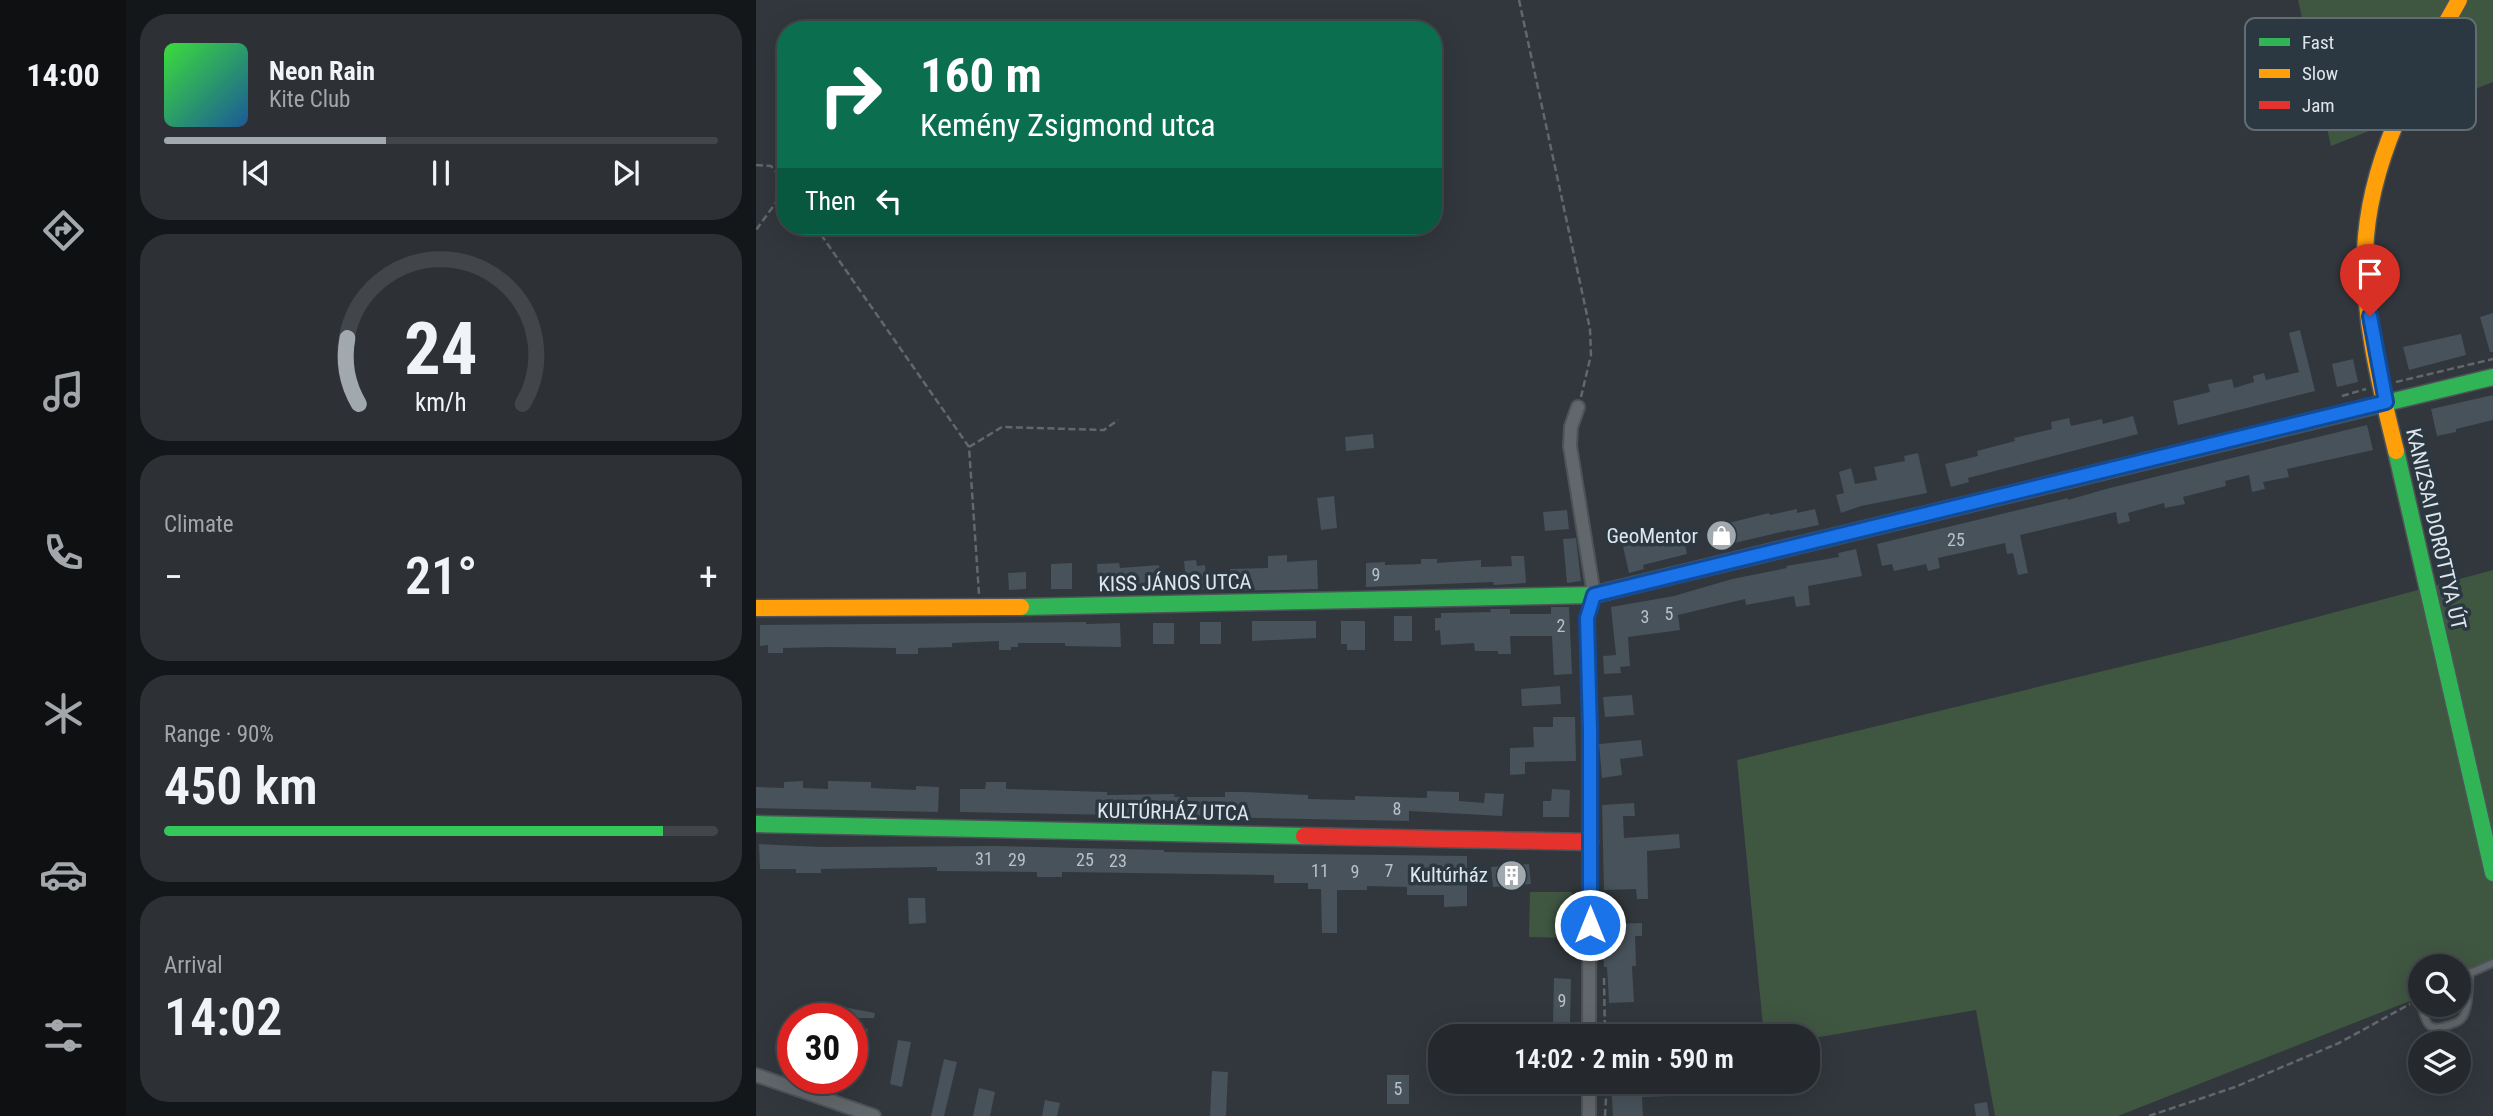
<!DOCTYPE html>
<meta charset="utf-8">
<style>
body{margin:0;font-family:"Roboto Condensed",sans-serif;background:#2d3135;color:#f1f3f6;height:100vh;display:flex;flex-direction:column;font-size:26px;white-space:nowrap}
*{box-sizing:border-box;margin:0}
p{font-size:23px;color:#a3a6aa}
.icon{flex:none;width:38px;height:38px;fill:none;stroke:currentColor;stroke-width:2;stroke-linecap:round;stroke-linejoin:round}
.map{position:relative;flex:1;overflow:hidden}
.sheet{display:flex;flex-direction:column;gap:14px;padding:14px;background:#141719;width:630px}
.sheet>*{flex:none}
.banner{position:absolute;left:21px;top:21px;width:665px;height:214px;border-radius:28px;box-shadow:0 7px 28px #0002,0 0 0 2px #424549;background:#0b6e4f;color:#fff;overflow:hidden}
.controls{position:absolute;left:1652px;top:954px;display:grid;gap:14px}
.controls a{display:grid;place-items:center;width:63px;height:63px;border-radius:50%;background:#25292d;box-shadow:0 7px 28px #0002,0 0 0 2px #424549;font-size:35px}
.speed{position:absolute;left:21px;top:1003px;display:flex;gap:14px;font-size:35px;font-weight:700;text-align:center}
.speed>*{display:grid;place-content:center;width:91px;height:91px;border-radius:50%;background:#25292d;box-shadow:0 7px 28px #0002,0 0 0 2px #424549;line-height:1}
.speed .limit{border:10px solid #d22;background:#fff;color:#111}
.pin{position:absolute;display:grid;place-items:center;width:60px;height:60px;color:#fff;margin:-72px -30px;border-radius:50% 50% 50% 0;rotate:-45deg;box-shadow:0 0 7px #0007}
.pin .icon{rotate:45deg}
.me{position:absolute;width:77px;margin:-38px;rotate:0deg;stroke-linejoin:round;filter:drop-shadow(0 0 5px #0008)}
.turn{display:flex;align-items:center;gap:24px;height:147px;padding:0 28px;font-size:32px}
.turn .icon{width:91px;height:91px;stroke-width:2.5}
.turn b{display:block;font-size:49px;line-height:60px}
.then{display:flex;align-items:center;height:66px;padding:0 28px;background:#0003;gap:14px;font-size:26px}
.big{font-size:52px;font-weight:600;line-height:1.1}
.sheet .tile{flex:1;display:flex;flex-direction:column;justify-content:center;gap:10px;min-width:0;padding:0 24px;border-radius:28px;background:#2d3135}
.sheet .dial{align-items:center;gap:0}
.dial svg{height:182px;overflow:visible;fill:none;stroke:#424549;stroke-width:7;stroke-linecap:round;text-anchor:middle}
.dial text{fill:#f1f3f6;stroke:none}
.song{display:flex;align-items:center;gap:21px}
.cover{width:84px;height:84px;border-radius:10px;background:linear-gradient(135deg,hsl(120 70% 55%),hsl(210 70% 35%))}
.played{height:7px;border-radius:4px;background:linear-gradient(90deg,#a1a9ae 40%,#424549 40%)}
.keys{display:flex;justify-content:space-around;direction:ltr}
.heat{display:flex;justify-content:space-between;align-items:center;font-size:38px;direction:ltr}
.charge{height:10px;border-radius:5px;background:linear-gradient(90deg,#34c759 90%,#424549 0)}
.trip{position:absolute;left:672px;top:1024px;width:392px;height:70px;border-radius:28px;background:#25292d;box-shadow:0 7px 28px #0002,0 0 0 2px #424549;font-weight:600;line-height:70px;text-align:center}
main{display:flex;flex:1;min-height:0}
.dock{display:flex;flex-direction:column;width:126px;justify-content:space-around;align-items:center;background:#0f1012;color:#a3a6aa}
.dock .icon{width:49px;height:49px}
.dock .current{color:#a1a9ae}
.dock b{font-size:32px;color:#f1f3f6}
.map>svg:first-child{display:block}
</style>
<main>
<nav class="dock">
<b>14:00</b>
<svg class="icon current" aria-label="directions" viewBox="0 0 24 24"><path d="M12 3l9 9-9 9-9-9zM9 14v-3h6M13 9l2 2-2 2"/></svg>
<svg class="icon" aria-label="music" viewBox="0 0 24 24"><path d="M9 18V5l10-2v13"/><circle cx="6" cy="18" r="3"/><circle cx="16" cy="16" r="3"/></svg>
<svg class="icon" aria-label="phone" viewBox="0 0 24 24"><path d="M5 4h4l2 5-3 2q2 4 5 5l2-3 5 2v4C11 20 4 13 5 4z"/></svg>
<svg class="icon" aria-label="climate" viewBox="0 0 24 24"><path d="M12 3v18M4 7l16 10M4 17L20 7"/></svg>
<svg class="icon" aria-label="car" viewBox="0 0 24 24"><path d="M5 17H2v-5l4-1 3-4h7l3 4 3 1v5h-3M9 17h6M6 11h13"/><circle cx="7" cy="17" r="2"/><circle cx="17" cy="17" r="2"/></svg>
<svg class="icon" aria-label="filters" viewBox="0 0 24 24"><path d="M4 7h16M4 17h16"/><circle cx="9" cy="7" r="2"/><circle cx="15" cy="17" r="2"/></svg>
</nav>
<section class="sheet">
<div class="tile">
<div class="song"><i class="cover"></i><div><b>Neon Rain</b><p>Kite Club</p></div></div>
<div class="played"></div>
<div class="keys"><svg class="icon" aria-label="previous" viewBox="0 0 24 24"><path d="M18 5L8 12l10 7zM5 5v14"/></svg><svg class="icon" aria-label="pause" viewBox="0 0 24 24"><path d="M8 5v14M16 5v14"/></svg><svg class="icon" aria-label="next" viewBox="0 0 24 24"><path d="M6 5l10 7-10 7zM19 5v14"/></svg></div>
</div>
<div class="tile dial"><svg viewBox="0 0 100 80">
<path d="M14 69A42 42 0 1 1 86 69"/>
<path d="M14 69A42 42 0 0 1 9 40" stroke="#a1a9ae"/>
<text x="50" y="56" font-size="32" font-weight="700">24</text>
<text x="50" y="72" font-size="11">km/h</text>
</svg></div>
<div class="tile"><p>Climate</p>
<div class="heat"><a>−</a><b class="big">21°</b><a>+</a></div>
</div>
<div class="tile"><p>Range · 90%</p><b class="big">450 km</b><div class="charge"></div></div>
<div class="tile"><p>Arrival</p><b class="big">14:02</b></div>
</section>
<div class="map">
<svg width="1737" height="1116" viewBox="0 0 1737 1116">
<rect width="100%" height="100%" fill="#31373c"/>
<path fill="#3f5641" d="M1542,0h195v82l-162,64z
M1737,570v396l-34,14v-14h-39v31l-302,119h-123l-19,-106 -168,29v-3h-44l-27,-276 486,-118z
M774,892h42l-1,46 -42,-1z"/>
<path fill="#47525a" d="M1737,313v39h-3l-10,-35z
M1544,330l15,61 -137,34 -5,-24 37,-9 -2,-8 24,-5 2,9 20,-6 -1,-6 11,-3 2,7 33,-8 -10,-39z
M1705,334l5,21 -57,15 -6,-23z
M1597,359l5,23 -21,5 -5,-23z
M1737,395v25l-37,9v3l-19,4 -6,-27z
M1377,416l5,18 -170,44 1,4 -18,5 -6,-23 33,-8 -1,-5 38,-10 -1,-3 38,-9 -1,-7 18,-4 2,8 31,-7 1,5z
M1611,425l6,25 -86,19 2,8 -26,5 2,7 -13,3 -3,-17 -24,6 1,5 -43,11 2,7 -20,4 -1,-5 -36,10 2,8 -12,3 -2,-12 -96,23 8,38 -10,2 -5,-22 -6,1 -2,-11 -67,15 2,10 -12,3 -2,-7 -32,7 -2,-7 -10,2 -5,-22 191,-46v2l38,-11z
M617,434l1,14 -28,3 -1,-14z
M1162,453l9,40 -66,13 -20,7 -5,-18 8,-2 -5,-21 12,-4 4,16 22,-4 -3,-13 31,-6 -1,-5z
M578,496l3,32 -16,2 -4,-32z
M1041,509v4l18,-4 4,16 -29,6v-1l-77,18 -5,-20 61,-15 1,2z
M811,510l2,19 -24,2 -2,-19z
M879,530l3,13 44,-12 5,23 -44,11 1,4 -15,4 -9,-40z
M820,538l5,43 -14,2 -4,-44z
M1100,549l6,27 -54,10 2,19 -14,2 -2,-11 -48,9 -1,-6 -67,16 2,15 -52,7 2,29 -10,1 1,6 -17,1 -1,-18 13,-1 -5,-48 63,-11 58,-17 55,-11 -1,-2 53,-9 -1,-4z
M531,555v7l30,-2 1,29 -85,2v-9h-3v-13l38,-1v-12z
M755,556h13l2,27 -32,2 -1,-3 -127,5v-24l19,-1v3l36,-1v-5h16v4l44,-3v7l31,-1z
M440,560l1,6 8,-1 2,24 -20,2 -3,-30z
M316,563v26h-21v-25z
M363,563l1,5 39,-3 2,24 -63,1 -1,-26z
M270,572v17l-17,1 -1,-17z
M795,607h18l3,67 -18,1 -2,-39h-42l1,18h-13v-3h-23l-1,-8 -33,2 -1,-15 -5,1v-13h6v-5l50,-1 -1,-3h20v5h41z
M638,616h18v25h-18z
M496,621h64v17l-64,3z
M585,621h24v29h-18v-6h-6z
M330,622v2l34,-1 1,24 -56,-1v-3h-47v4h-7v3h-12v-9l-47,2v4l-34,1v6h-22v-6l-67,-1 -46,1v5h-15v-8l-8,1v-21z
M444,622h21v22h-21z
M397,623h21v21h-21z
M804,686l1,18 -39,2 -1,-17z
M876,695l2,20 -29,2 -2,-20z
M797,717h22l1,44 -51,1v12l-15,1v-27l24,-1 -1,-20h20z
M885,740l2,16 -23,3 2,16 -20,3 -3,-34z
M47,781v7l25,1v-8l43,1v6l45,2v-4l23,1 -1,25 -182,-4v-21l28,1v-6z
M230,782h20v7l101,3v3l68,-1 -1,3h51v-5h18l65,3v4l47,1v-4l72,2v-7l32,1v9l25,2 1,-10 19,1 -2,22 -93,-5v10l-449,-9v-23h25z
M796,789l18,1 -1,27h-26v-16h8z
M878,803l1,13h-12l1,22 55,-4 1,14 -33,3 1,48h-11l-1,-10 -32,1 -2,-85z
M3,844l62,3 175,-1 168,4v2l303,4v50l-23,1v-12h-37v-8l-40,-1v4h-30v43h-15l-1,-44h-13v-6h-34v-8l-212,-3v5h-25v-5l-100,-1v-4l-116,2v4h-25v-4h-36z
M773,864l2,20 -38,3 -2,-20z
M152,898h17l1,25 -17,1z
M886,923v13h-7l1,30h-4l2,36 -25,1 -2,-36h-3l-1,-14h5l-1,-29z
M798,978l17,1 -1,44h-17z
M82,1006l37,7 -1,5h-39z
M96,1025l16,4 -11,52 -5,-1z
M142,1040l13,2 -9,45 -12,-3z
M188,1059l13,3 -13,54h-13z
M456,1071l16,1 -2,44h-16z
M631,1075h22v29h-22z
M855,1082h58l1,14 -28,1 1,19h-30z
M223,1088l16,4 -5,24h-17z
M289,1100l15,3 -3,13h-15z
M1231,1102l2,14h-13l-2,-12z"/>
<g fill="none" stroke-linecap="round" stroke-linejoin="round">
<defs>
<path id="lane" d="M1703,978l34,-15
M1665,1004c4,19 7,29 28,21 6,-2 11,-3 14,-8 7,-11 5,-32 7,-45"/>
<path id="street" d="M822,407l-7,20 -1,19 24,149 -7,23 3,112 -1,306
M0,1075l118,41
M833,1116v-34"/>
<path id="fast" d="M1640,451l97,422
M1415,455l322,-78
M265,607l573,-12 15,-4
M0,824l548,12"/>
<path id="slow" d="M1640,451c-16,-65 -33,-132 -31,-199 3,-92 50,-174 94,-252
M853,591l562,-136
M0,608l265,-1"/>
<path id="jam" d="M548,836l286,6"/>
</defs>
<use href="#lane" stroke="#4d5358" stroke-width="10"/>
<use href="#street" stroke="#4d5358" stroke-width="16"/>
<use href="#fast" stroke="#4d5358" stroke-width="19"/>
<use href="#slow" stroke="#4d5358" stroke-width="19"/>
<use href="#jam" stroke="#4d5358" stroke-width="19"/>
<path stroke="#61676a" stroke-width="2.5" stroke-dasharray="7 3.5" stroke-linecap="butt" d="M763,0l71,329 1,26 -10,42
M0,165l15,1 12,14 -3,17 -24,33
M59,226l154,221 10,147
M1640,382l97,-23
M1586,396l24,-7
M213,447l33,-20 102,3 14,-10
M848,978l1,58
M849,1116l2,-34
M1393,1116l86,-29 104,-44 71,-39"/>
<use href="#lane" stroke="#62676b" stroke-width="6"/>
<use href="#street" stroke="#62676b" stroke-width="12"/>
<use href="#fast" stroke="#30b455" stroke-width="16"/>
<use href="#slow" stroke="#ff9f0a" stroke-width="16"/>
<use href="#jam" stroke="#e5322d" stroke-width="16"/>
</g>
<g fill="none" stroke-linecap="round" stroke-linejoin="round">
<defs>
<path id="route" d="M834,925v-195l-3,-112 7,-23 792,-193 -16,-86"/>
</defs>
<use href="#route" stroke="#114b97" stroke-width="18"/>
<use href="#route" stroke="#1a73e8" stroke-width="12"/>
</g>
<defs>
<symbol id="shop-disc" viewBox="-11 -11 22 22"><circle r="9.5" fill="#a1a9ae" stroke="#2c3841"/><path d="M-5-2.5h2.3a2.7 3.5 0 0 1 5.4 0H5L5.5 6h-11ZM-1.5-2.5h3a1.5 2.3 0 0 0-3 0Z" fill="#fff"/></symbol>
<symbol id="building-disc" viewBox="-11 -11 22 22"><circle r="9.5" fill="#a1a9ae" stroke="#2c3841"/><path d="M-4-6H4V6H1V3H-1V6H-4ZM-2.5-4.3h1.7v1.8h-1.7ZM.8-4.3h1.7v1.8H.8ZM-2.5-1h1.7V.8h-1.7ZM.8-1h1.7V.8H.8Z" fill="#fff"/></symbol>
</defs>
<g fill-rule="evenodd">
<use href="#shop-disc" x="948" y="518" width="35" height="35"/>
<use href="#building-disc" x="738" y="858" width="35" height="35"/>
</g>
<g text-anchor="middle" stroke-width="7" stroke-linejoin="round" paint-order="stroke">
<g font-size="18" fill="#b8c1c8">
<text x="1200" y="546">25</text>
<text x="620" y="581">9</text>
<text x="913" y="620">5</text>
<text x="889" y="623">3</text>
<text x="805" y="632">2</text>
<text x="641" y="815">8</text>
<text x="228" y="865">31</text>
<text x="261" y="866">29</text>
<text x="329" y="866">25</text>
<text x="362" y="867">23</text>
<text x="564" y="877">11</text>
<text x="633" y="877">7</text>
<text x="599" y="878">9</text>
<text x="806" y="1007">9</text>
<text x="642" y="1095">5</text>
</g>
<g font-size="21" fill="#dee6ec" stroke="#2c3841">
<text transform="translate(1680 529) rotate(77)" y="7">KANIZSAI DOROTTYA ÚT</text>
<text transform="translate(419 583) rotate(-1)" y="7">KISS JÁNOS UTCA</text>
<text transform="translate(417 812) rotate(1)" y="7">KULTÚRHÁZ UTCA</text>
</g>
<g font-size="21" fill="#dee6ec" stroke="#2c3841" text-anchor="end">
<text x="942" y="543">GeoMentor</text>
<text x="732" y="882">Kultúrház</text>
</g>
</g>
<rect x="1489" y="18" width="231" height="112" rx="10" fill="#2c3841" stroke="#616c74" stroke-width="2"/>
<rect x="1503" y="38" width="31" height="8" fill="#30b455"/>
<rect x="1503" y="69" width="31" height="9" fill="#ff9f0a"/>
<rect x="1503" y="101" width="31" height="8" fill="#e5322d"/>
<g font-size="19" fill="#dee6ec">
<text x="1546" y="49">Fast</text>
<text x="1546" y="80">Slow</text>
<text x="1546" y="112">Jam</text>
</g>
</svg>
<div class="controls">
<a><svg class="icon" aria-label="search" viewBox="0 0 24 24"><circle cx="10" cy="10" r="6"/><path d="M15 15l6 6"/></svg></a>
<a><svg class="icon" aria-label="layers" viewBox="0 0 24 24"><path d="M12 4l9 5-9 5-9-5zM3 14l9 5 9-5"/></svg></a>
</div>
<div class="speed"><div class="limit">30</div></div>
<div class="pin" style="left:1614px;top:316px;background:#d93025"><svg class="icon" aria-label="arrive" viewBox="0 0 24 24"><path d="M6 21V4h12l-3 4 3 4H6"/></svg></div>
<svg class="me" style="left:834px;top:925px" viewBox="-20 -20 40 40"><circle r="17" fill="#1a73e8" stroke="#fff" stroke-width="3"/><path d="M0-11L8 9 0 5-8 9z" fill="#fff"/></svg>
<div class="trip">14:02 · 2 min · 590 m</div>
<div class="banner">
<div class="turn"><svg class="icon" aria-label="right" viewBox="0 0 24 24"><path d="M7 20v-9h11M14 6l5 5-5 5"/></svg><div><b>160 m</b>Kemény Zsigmond utca</div></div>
<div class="then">Then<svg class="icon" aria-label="left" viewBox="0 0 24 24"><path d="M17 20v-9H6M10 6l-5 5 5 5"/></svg></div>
</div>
</div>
</main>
